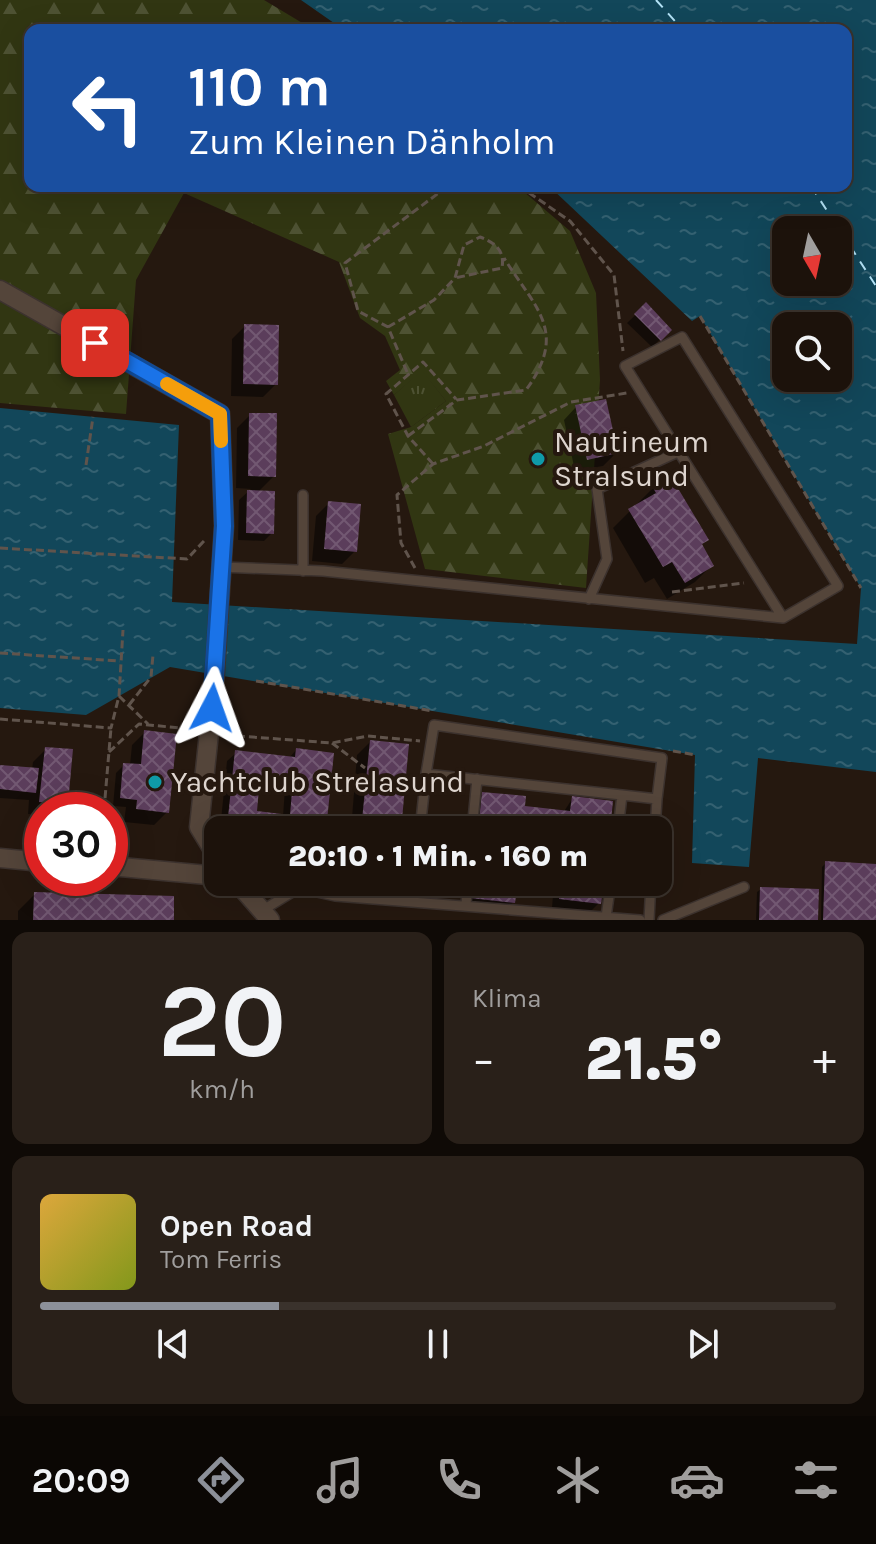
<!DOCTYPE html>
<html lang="de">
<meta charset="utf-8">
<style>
body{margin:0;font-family:Karla,sans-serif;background:#292019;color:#f1f3f6;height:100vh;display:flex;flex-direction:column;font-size:30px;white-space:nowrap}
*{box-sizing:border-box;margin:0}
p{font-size:26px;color:#a09e9d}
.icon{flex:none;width:44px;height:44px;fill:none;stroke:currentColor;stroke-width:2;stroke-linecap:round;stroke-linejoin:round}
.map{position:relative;height:920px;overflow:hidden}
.side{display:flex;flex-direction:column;gap:12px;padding:12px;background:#0f0a06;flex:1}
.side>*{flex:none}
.hud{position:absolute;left:24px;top:24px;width:828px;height:168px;border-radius:16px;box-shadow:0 8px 32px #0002,0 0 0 2px #3a322c;background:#1a4fa0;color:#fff;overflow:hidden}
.needle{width:52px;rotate:171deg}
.fabs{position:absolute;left:772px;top:216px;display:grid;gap:16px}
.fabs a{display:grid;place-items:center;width:80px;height:80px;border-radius:16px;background:#1c120b;box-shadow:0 8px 32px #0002,0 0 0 2px #3a322c;font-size:40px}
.speed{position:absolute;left:24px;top:792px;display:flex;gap:16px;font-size:40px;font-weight:700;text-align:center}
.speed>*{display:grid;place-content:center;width:104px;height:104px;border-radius:50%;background:#1c120b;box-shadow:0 8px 32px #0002,0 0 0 2px #3a322c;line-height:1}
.speed .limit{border:12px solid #d22;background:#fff;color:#111}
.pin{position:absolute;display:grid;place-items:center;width:68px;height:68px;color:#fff;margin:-34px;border-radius:16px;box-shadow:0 4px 12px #0006}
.me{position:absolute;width:88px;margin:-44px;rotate:4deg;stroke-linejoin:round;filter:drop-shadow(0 0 6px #0008)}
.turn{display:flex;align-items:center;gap:28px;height:168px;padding:0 32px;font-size:36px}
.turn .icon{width:104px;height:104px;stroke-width:2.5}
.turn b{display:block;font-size:56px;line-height:68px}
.big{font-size:60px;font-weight:800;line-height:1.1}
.side .tile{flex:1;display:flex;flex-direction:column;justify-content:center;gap:12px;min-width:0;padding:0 28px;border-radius:16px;background:#292019}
.side .dial{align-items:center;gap:0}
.dial b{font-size:104px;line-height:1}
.song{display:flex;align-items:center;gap:24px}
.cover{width:96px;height:96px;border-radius:12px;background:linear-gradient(135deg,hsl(40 70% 55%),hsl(70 70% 35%))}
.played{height:8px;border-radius:4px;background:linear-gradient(90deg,#8c9099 30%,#3a322c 30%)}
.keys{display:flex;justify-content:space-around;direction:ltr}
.heat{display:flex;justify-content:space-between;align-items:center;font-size:44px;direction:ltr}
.side .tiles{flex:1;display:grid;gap:12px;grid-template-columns:1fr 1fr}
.tile:last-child{grid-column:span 2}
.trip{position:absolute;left:204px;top:816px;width:468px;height:80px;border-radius:16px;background:#1c120b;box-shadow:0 8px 32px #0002,0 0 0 2px #3a322c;font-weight:800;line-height:80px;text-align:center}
.menu{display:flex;height:128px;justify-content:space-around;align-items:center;background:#0b0704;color:#a09e9d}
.menu .icon{width:56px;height:56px}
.menu .active{color:#8c9099}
.menu b{font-size:36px;color:#f1f3f6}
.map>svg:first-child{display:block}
</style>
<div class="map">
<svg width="876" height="920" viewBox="0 0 876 920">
<defs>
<pattern id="grass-tufts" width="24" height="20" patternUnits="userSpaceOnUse" patternTransform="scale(2)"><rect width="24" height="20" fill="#313612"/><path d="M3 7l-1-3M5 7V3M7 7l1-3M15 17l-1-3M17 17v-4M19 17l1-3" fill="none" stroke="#4e5233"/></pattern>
<pattern id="forest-firs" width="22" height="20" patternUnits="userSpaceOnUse" patternTransform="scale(2)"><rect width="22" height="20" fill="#313612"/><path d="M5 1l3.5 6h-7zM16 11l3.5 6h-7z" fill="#4e5233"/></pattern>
<pattern id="water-ripples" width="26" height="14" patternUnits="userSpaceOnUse" patternTransform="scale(2)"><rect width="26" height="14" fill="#12475a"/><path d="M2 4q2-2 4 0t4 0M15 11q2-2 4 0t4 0" fill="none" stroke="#346171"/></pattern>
<pattern id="building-cross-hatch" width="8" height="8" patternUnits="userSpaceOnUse" patternTransform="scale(2)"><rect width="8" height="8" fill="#5b3d5b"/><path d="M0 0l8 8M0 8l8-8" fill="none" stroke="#725872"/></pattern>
</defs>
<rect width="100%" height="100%" fill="#25180f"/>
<path fill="url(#grass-tufts)" d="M422,370l24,31 -35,26 -17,-32z"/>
<path fill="url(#forest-firs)" d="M0,0h264l50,30h-284v156h487l53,45 26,62 4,87 -14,208 -161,-19 -37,-135 23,-7 35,-26 -24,-30 -28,24 -8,-14 14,-11 -15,-34 -25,-18 -21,-56 -155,-69 -48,87 -10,134 -126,-11z"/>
<path fill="url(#water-ripples)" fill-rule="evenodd" d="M301,0h575v772l-118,-14 -9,109 -57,-4 3,-108 -525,-88 -84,48 -86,-7v-300l179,17 -7,177 685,42 4,-56 -161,-272 -8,5 -143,-135h297v-156h-502zM786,230h52v52h-52zM786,326h52v52h-52z"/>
<path fill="#0007" fill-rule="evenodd" d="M646,305l24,25 -18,17 -25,-24z
M245,326l31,58 -13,13 -32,-1 1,-57z
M576,407l40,46 -13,13 -28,5 -11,-51z
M250,415l24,61 -16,16 14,41 -8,8 -26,-1 1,-40 12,-11 -15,-1 1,-60z
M653,488l54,51 -7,7 12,19 -17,17 -28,17 -13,-21 -9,5 -32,-55z
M329,503l26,48 -13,13 -30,-3 4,-45z
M145,732l22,80 -13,13 -30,-3 2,-15 -13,-1 3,-33 8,-8h6l2,-20z
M370,742l29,88h-48l6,-75z
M46,749l20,54 -7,7h-17v5l-14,-1 1,-14 -29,-2v-31l32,3 1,-8z
M296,750l36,4 -8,76h-104l7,-69 9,-8 53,5zM257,785l28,3 -2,28 -28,-3z
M483,794l39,14 41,5 9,-14 36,31h-137l3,-28z
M826,863l50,3v54h-55l1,-53z
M465,882h51l-3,20 -8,9 -42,-5z
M540,882h62l-3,21 -8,8 -39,-4 2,-23z
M761,889l55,31h-60l1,-28z
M35,894l137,26h-154v-9z"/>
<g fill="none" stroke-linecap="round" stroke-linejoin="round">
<path stroke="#b4e3f7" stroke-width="2" stroke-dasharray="10 8" stroke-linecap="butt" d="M656,0l27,30
M811,186l65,100"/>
</g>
<path fill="url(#building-cross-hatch)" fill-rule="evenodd" d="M646,302l26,28 -11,11 -27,-27z
M244,324l35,1 -1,60 -35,-1z
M606,399l12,54 -31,7 -12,-55z
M249,413h28l-1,64 -28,-1z
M670,475l39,65 -7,4 12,22 -29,17 -13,-21 -9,5 -35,-58 28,-16 -4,-7z
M247,490l28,1 -1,43 -28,-1z
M328,501l33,3 -4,48 -33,-3z
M144,730l33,4 -8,79 -33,-4 1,-9 -17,-2 3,-35 18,1z
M370,740l39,4 -8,86h-40z
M45,747l28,2 -5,55 -29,-2z
M296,748l38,5 -8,77 -99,-3 8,-77 60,7zM260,777l33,3 -3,35 -33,-4z
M0,765l39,3 -3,25 -36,-4z
M482,792l44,4 -1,10 45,5 2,-15 41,5 -3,29h-132z
M825,861l51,3v56h-53z
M472,882h46l-3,21 -45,-5z
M561,882h43l-3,22 -42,-5z
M760,887l59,2 -1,31h-59z
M34,892l140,4v24h-141z"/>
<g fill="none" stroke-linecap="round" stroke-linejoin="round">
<defs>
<path id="lane" d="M221,567l102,4 460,47 55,-32 -156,-249 -57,29 158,252
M303,571v-76
M589,599l18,-40 -10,-70 81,-37
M426,774l8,-49 228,33 -5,41 -35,-4
M420,830l6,-56 196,21 -4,35
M472,830l5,-51
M655,830l2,-31
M412,901l2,-19
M466,904l2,-22
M263,910l36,-22 36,8 305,24
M606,917l5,-35
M649,920l2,-38
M663,920l81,-33"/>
<path id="street" d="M0,290l220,124 4,112 -10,160 -15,141 19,31
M0,858l42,4
M110,866l108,10
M237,882l33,38"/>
</defs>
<use href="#lane" stroke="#3c322e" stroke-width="12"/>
<use href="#street" stroke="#3c322e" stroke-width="21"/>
<path stroke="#60544c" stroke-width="3" stroke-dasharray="8 4" stroke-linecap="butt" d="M519,186l51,35 44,54 9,76
M700,316l161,272
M388,327l46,-27 21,-22 9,-33 16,-8c15,6 25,13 22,31l-47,10
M407,372l-19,-45 -30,-16 -13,-48 103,-77
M408,436l49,-36 69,-10c43,-59 9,-82 -22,-132
M433,464l-25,-28 -22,-42 37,-32 33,37
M86,465l7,-48
M0,548l187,11 17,-18
M415,568l-14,-25 -4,-48 36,-31 51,-18 87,-44 56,-9
M672,592l72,-9
M0,653l120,8
M256,681l177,30
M119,696l29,28
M129,705l22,-28 2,-22
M0,719l111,9 8,-32 4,-66
M225,735l107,8 36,-7 52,5
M332,743l33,25
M673,751l23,4
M109,752l30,-28 51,5
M104,810l7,-82"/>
<use href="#lane" stroke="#54453a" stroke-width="9"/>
<use href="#street" stroke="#54453a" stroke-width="18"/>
</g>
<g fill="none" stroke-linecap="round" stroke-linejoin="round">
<defs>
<path id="route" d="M95,343l125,71 4,112 -12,182"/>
</defs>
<use href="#route" stroke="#114b97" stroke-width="20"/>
<use href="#route" stroke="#1a73e8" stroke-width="14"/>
<path stroke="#f59e0b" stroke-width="14" d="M167,384l53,30 1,27"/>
</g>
<g fill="#0f9aa8" stroke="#25180f" stroke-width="3">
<circle cx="538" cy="459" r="8"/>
<circle cx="155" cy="782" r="8"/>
</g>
<g text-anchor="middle" stroke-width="8" stroke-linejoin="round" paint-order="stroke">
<g font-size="30" fill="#ded5cf" stroke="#25180f" text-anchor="start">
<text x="554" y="452">Nautineum<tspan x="554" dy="34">Stralsund</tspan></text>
<text x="171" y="792">Yachtclub Strelasund</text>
</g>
</g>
</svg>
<div class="fabs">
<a><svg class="needle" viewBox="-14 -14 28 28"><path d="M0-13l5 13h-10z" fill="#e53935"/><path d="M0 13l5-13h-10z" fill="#a09e9d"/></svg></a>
<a><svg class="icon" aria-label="search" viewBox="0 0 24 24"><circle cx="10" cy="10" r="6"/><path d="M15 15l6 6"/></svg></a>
</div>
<div class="speed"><div class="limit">30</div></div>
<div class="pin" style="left:95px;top:343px;background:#d93025"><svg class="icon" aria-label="arrive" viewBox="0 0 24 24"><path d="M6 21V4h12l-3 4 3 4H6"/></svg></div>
<svg class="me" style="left:212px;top:708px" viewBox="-20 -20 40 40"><path d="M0-17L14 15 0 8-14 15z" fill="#1a73e8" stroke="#fff" stroke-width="4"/></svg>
<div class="trip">20:10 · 1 Min. · 160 m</div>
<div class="hud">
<div class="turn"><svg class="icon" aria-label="left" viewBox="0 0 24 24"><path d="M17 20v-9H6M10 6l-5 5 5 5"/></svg><div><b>110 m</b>Zum Kleinen Dänholm</div></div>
</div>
</div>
<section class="side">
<div class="tiles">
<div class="tile dial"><b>20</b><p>km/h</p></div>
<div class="tile"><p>Klima</p>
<div class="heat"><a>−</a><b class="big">21.5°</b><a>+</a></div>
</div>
<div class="tile">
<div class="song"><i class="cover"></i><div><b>Open Road</b><p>Tom Ferris</p></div></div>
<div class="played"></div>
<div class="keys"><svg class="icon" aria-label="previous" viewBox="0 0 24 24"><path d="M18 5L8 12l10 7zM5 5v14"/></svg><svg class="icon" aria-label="pause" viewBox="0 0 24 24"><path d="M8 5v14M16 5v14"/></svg><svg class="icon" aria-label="next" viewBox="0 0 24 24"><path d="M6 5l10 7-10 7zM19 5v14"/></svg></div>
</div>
</div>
</section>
<nav class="menu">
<b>20:09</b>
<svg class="icon active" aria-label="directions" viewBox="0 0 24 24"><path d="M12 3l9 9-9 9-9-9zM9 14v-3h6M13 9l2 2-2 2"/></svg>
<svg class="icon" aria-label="music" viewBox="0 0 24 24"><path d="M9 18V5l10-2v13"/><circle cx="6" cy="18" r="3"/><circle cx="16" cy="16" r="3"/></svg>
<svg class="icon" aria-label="phone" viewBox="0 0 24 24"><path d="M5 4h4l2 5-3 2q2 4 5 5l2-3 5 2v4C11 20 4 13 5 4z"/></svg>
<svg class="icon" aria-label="climate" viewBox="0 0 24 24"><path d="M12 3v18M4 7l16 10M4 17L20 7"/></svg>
<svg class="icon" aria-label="car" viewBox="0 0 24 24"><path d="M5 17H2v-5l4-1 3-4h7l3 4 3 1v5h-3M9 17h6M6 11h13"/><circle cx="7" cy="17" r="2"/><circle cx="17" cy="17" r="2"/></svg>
<svg class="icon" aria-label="filters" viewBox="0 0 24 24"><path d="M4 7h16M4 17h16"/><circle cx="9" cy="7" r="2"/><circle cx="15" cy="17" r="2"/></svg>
</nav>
